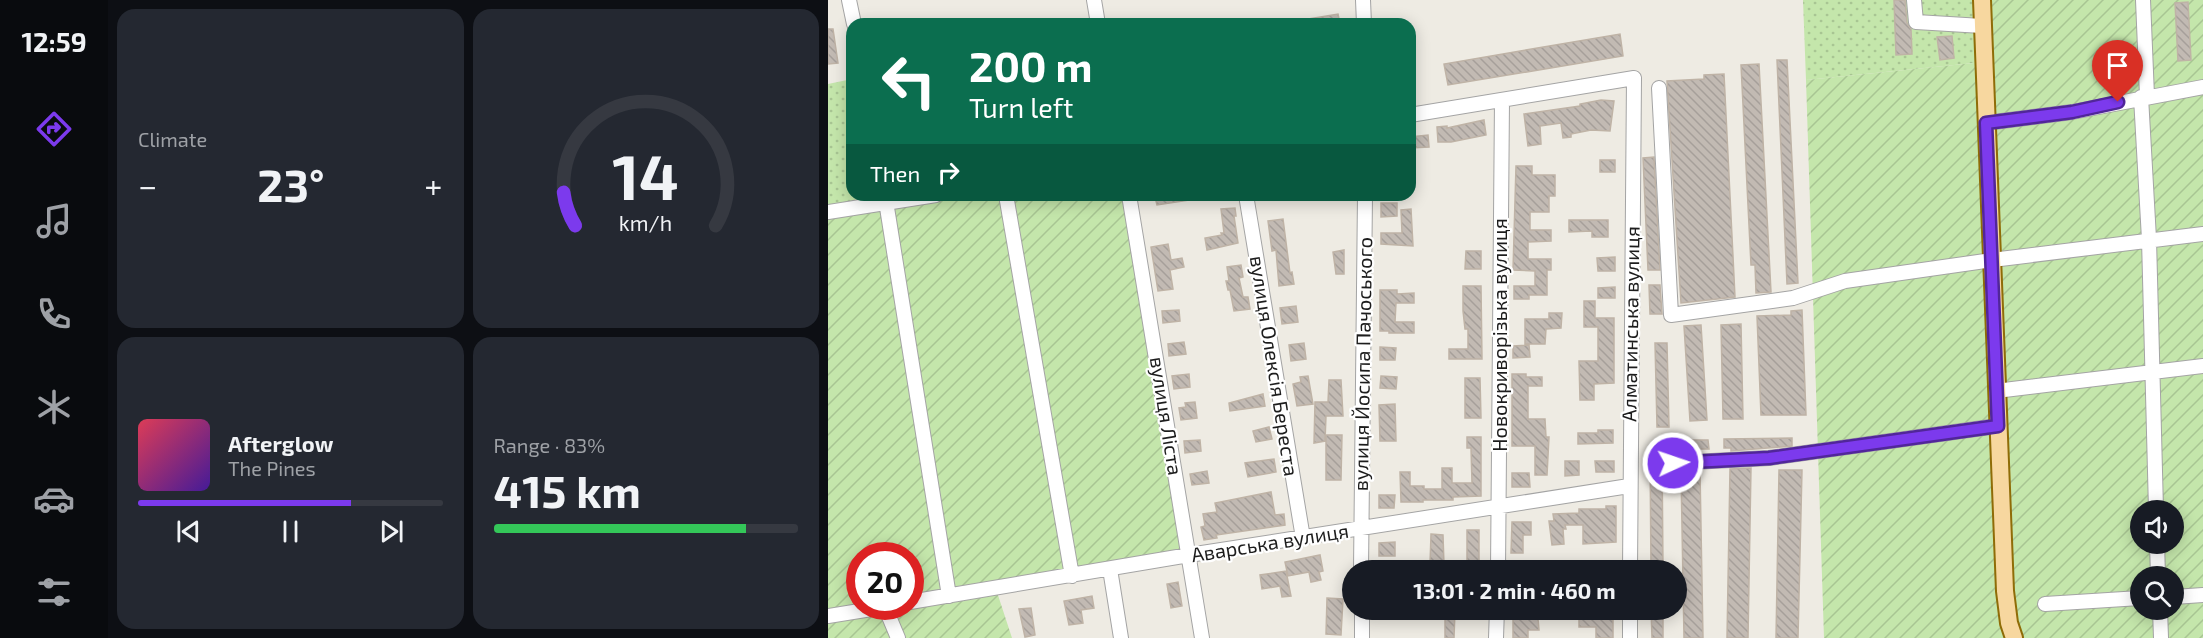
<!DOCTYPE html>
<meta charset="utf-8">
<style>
body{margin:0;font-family:"Exo 2",sans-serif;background:#242831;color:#f1f3f6;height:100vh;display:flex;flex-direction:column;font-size:22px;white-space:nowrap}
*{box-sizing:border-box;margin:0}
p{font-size:20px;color:#9ea1a6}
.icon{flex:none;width:33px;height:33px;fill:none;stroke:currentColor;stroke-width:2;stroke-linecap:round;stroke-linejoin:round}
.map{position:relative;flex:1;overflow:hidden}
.sheet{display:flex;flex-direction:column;gap:9px;padding:9px;background:#0d0f14;width:720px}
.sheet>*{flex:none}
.top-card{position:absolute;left:18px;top:18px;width:570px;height:183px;border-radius:18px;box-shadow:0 3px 15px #0003;background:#0b6e4f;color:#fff;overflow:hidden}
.fabs{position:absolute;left:1302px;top:500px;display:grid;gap:12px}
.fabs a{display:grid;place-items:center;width:54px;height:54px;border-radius:50%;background:#171b24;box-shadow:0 3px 15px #0003;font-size:30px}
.speed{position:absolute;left:18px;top:542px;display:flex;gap:12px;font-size:30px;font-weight:700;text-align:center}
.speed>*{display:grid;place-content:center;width:78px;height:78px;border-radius:50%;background:#171b24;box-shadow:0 3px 15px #0003;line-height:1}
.speed .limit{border:9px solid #d22;background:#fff;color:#111}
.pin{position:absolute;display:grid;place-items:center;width:51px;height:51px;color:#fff;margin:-62px -26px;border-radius:50% 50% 50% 0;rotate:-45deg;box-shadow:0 0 6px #0007}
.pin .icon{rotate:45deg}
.me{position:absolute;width:66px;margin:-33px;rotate:87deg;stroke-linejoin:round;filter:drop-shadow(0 0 4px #0008)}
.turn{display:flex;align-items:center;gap:21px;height:126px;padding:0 24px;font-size:27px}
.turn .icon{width:78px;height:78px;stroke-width:2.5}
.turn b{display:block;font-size:42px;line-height:51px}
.then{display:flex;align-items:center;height:57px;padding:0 24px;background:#0003;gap:12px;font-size:22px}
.big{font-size:45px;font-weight:700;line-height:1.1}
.sheet .card{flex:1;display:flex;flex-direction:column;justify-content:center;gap:9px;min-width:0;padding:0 21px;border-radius:18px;background:#242831}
.sheet .dial{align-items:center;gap:0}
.dial svg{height:156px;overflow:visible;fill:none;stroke:#363941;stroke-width:7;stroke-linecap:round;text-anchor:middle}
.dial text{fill:#f1f3f6;stroke:none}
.song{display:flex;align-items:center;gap:18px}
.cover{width:72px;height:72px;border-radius:9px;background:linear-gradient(135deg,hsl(350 70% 55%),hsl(260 70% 35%))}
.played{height:6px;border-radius:3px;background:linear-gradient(90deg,#7c3aed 70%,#363941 70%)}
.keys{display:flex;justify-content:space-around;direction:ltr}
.heat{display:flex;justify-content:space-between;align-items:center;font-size:33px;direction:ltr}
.charge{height:9px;border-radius:4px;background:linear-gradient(90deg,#34c759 83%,#363941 0)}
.sheet .tiles{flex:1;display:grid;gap:9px;grid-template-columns:repeat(2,1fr)}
.trip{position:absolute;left:514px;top:560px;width:345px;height:60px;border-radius:30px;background:#171b24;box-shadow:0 3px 15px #0003;font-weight:700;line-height:60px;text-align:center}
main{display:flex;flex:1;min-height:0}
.tabs{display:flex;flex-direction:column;width:108px;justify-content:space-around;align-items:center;background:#090b0e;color:#9ea1a6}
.tabs .icon{width:42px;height:42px}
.tabs .on{color:#7c3aed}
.tabs b{font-size:27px;color:#f1f3f6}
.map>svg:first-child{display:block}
</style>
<main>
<nav class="tabs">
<b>12:59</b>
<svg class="icon on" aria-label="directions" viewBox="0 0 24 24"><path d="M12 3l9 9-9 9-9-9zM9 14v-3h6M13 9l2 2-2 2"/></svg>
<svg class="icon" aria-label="music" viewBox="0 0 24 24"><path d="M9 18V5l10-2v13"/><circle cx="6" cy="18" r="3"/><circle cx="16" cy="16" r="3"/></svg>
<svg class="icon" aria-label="phone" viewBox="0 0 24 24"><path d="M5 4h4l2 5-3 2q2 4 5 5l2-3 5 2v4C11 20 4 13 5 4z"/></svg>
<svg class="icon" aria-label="climate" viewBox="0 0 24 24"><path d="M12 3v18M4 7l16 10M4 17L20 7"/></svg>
<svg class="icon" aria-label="car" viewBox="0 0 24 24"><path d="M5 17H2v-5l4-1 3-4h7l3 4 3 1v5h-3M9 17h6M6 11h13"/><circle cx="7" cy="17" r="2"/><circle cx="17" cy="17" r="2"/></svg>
<svg class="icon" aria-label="filters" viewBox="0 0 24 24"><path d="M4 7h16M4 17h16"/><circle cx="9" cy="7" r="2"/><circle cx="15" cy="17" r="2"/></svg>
</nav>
<section class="sheet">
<div class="tiles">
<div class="card"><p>Climate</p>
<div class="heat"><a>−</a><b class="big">23°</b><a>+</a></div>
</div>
<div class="card dial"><svg viewBox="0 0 100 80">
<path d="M14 69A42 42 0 1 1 86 69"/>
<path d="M14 69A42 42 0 0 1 8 52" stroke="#7c3aed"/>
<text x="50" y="56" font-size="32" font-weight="700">14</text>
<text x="50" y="72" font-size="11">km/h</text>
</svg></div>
<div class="card">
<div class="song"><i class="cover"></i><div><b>Afterglow</b><p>The Pines</p></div></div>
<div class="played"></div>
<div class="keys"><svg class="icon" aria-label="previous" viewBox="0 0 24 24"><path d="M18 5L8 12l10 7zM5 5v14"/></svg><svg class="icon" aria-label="pause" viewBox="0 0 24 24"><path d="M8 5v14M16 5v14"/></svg><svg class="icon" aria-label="next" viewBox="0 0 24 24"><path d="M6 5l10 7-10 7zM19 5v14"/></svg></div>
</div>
<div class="card"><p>Range · 83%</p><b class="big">415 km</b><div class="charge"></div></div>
</div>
</section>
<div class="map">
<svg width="1375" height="638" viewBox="0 0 1375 638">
<defs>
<pattern id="grass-dots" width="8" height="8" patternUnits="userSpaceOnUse" patternTransform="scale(1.5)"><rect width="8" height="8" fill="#c4e6ab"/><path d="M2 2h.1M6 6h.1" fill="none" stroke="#a8c593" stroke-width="1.8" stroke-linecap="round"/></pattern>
<pattern id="garden-furrows" width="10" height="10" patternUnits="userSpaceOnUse" patternTransform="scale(1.5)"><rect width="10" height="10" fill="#c4e6ab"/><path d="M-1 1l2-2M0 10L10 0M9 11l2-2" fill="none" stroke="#a8c593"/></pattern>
<pattern id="building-back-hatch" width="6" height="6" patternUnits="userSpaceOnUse" patternTransform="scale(1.5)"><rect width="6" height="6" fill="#c2bab3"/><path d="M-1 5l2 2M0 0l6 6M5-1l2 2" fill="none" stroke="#a69f9a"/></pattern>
</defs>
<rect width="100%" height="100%" fill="#eeebe3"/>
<path fill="url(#grass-dots)" d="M975,0h179l2,62 -178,18z
M24,79v116h33l2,8 -59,9v-128z"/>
<path fill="url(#garden-furrows)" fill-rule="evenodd" d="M1154,0h221v638h-379l-18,-558 178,-18zM1312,510h34v33h-34zM1312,576h34v33h-34z
M108,195h193l60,360 -193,34 16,49h-184v-426zM32,555h50v51h-50z"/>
<path fill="url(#building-back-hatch)" stroke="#bfb3a6" stroke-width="1.5" d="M1066,0h11l2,23 4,6 1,25 -16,1z
M1360,2l3,58 -13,1 -3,-58z
M510,14l2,10h-31v-5z
M0,29h5l5,34 -10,1z
M792,34l3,22 -175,29 -4,-21z
M1124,36l2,22 -14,2 -3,-23z
M949,60h10l11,223 -11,1z
M931,64l12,228 -15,1 -1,-28h-4l-10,-200z
M896,74l11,223 -54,6 -14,-222 37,-2v-4z
M773,100l13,1 -4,30 -19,-1 -20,4v3l-8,1 -2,-15 -21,3 1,18 -13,2 -4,-32 56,-8v-2z
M656,120l2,15 -35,7h-13l-1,-15 10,-1v2z
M600,135l1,12 -19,1v-11z
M826,157l6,113h-12l-5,-112z
M772,160h15v12h-15z
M688,166h16v9h23v21h-6v16h-19v18h21v11l-23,1v17h23v11h-4v25h-18v4h-15v-13h21v-15l-22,-1z
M336,195h25l1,5 -33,5 -2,-8z
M553,203h16v13l-16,1z
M407,208l1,8h-2l4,27 -31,7 -2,-12 17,-3 -1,-2h3l-3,-24z
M583,209l2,37 -32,-2v-11h21l-1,-23z
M455,219l7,54 2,-1 2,12 -15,2 -3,-36 -4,1 -4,-30z
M741,220h39v17h-16v-6l-23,1z
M340,244l3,16 11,-2 2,9 -14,3 3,19 -15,2 -7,-44z
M516,250v24h-8l-3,-22z
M638,251h15v18h-16z
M787,257v14h-17l-1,-13z
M413,265l2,12 -4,1 4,19h5l2,12 -16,2 -4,-21h-2l-2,-9h3l-2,-14z
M821,285h11l2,29h-12z
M635,286h18l1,73h-33v-10h19v-20h-3l-2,-18z
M787,287v11h-17v-10z
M552,290h17v4l17,-1v10h-18l-1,19h19v11h-25v-2h-9z
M756,301h11v17h19v65l-20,1v16h-14l-1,-39h19v-34h-14z
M468,306l2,16 -16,2 -2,-16z
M351,310l1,11 -17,2 -1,-12z
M974,310l4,105h-45l-4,-99 34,-1v-4z
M721,313h13l-1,15 -15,1 -1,15h-20v-25h24z
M913,324l2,95h-20l-2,-94z
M873,325l6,95 -17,1 -6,-95z
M356,342l2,12 -17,2 -1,-12z
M476,343l2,16 -15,2 -2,-16z
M827,343h12l2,84h-12z
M701,345l1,12 -17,1v-12z
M552,347l16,1 -1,12h-15z
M361,374l1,13 -16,2 -2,-13z
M684,374h14v3h16v9h-14v33h17l1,18h3l-2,38h-12v-29h-23z
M480,376l5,28 -16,2 -4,-22 8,-2 -1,-5z
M553,376l16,1 -1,12 -16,-1z
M637,378h15l1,40h-16z
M501,380h12l2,36h-17l-1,25 -11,2 1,-41h13z
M435,394l2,12 -35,5 -1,-8z
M367,402l2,16 -16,2 -2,-12 7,-1 -1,-4z
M567,404l1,37h-16l-1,-36z
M441,427l3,12 -16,3 -3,-11z
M770,430h15v13l-35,1v-11h20z
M498,435h16l-1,45h-15z
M639,437h14v59l-28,1v3h-30v2h-22l-1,-30h10v14h14v3h18v-21h10v15h20l-1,-35h-4z
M964,438v8l-61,5v-3h-7v-9z
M372,440l1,11 -16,2 -1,-12z
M834,440h46l1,9h-47z
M834,449l1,121h-12l-1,-120z
M446,459l2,13 -28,5 -3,-14z
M737,461h14v14l-14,1z
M767,461h19v11h-18z
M923,468l-3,170h-21l3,-169z
M951,470h23l-4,168h-22z
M379,471l2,12 -17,2 -2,-11z
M872,471l3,167h-19l-3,-166z
M684,473h17l1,14h-18z
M443,492l4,23 9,-1 1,11 -69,10 1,3 -13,2 -3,-13 4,-1 -2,-12 14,-2 -2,-9z
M551,495h16l-1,13h-15z
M778,506h10v36l-33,2v-19h-18l1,4h-3l1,15 -12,1 -3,-24h5l-1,-7 26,-1v-4h27z
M684,522h19v13h-8v18h-12z
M639,530h12v33h-12z
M603,534l12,1 1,30h-14z
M567,542v14h-16v-13z
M492,555l3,16 -4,1 2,8 -10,2 -2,-10 -21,4 -3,-14z
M458,571l5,25 -9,1 -2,-11 -18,3 -2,-14z
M350,582l4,24 -11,2 -4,-24z
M264,596l2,12 -13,2 2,13 -14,2 -5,-24z
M499,598l16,1 -2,36 -15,-1z
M203,608l4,27 -10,2 -6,-28z
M685,609h34l1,9h-10l1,12h-11v8h-15z
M769,609h16v29h-17v-11h-17v-8l17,-1z
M823,609h12v29h-11z
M617,611h10l-1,27h-9z"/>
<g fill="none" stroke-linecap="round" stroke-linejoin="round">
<defs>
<path id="minor" d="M21,0l5,24
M266,0l4,24
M535,0l1,24
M1086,0l2,22 66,4
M1315,0l4,96
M831,88l12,227 122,-17 52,-17 147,-21 211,-26
M1313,97l8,142 7,271
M582,115l224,-37 -4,492
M1158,123l86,-11 131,-25
M57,195l64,401
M178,195l66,381
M301,195l73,443
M418,195l57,343
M0,212l108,-17
M1168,391l207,-25
M845,463l96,-5 228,-32
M1329,543l1,33
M282,569l11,69
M533,570l4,-375
M670,570l4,-470
M1346,597l29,-2
M82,602l279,-47 440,-69
M1217,604l95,-6
M57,607l13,31
M534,609v29
M802,609v29
M1332,609l1,29
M0,616l62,-10
M668,638l1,-29"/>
<path id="major" d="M1154,0l23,591 4,32 5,15"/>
</defs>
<use href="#minor" stroke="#a4a4a4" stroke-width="16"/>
<use href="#major" stroke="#8f6c07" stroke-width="20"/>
<use href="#minor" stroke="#fff" stroke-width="14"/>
<use href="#major" stroke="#f7d79f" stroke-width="16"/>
</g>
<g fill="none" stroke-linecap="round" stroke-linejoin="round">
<defs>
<path id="route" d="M845,463l96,-5 229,-32 -12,-303 86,-11 46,-10"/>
</defs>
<use href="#route" stroke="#51269a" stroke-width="15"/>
<use href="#route" stroke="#7c3aed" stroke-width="10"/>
</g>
<g text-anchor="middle" stroke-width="4.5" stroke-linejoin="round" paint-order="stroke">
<g font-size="20" fill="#1d1d1d" stroke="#fff">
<text transform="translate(803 324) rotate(-89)" y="7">Алматинська вулиця</text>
<text transform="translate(672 335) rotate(-90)" y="7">Новокриворізька вулиця</text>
<text transform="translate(535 364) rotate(-89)" y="7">вулиця Йосипа Пачоського</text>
<text transform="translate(446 366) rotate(81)" y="7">вулиця Олексія Береста</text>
<text transform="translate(338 416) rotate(81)" y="7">вулиця Ліста</text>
<text transform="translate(442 543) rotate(-9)" y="7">Аварська вулиця</text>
</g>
</g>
</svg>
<div class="fabs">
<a><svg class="icon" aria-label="sound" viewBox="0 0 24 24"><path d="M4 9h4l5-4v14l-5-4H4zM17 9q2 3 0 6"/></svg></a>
<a><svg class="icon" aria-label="search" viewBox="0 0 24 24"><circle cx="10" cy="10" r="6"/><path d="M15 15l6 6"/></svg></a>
</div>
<div class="speed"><div class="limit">20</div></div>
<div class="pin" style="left:1290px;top:102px;background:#d93025"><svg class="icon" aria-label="arrive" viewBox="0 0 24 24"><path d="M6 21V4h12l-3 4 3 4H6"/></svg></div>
<svg class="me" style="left:845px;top:463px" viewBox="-20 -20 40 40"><circle r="17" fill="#7c3aed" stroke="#fff" stroke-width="3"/><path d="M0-11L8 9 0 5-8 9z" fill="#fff"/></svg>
<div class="trip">13:01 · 2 min · 460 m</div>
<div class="top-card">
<div class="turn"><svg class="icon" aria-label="left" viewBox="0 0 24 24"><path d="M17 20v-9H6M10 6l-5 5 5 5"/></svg><div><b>200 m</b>Turn left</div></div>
<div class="then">Then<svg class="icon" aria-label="right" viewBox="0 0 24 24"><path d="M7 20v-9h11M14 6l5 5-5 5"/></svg></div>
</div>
</div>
</main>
